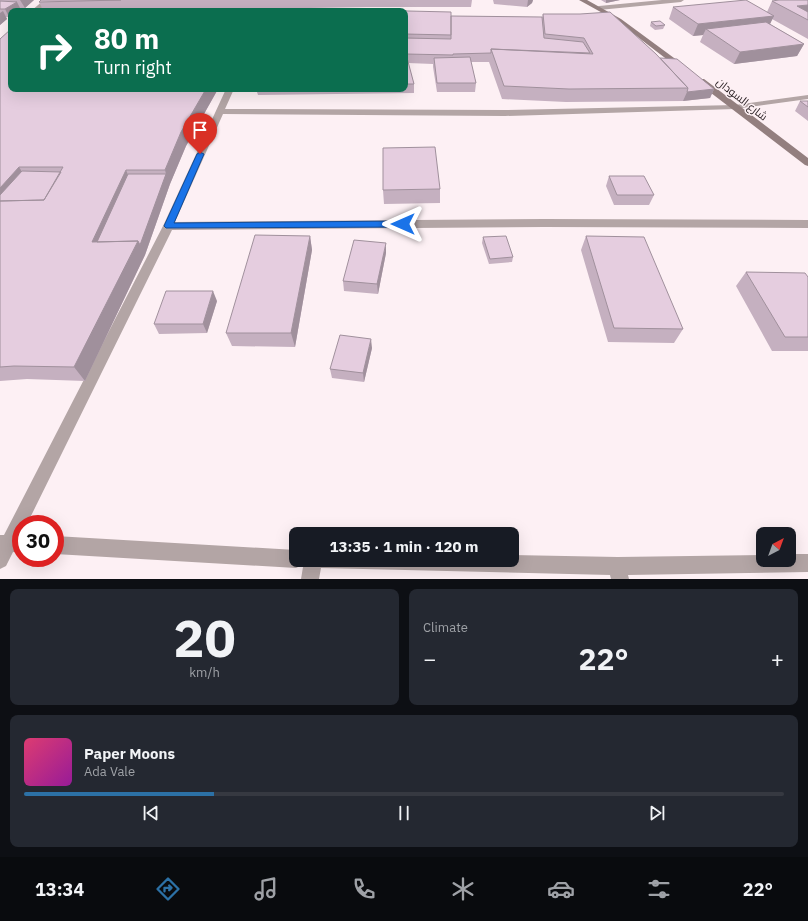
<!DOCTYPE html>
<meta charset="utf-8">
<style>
body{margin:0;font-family:"IBM Plex Sans",Cairo,sans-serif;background:#242831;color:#f1f3f6;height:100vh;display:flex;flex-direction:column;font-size:15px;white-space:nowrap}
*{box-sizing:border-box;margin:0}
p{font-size:13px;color:#9ea1a6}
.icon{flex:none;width:22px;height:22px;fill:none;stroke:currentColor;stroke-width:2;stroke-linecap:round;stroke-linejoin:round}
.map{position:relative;height:579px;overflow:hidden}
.sheet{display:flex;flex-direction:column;gap:10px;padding:10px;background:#0d0f14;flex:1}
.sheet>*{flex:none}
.hud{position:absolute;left:8px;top:8px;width:400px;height:84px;border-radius:8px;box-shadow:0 4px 16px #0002;background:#0b6e4f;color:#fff;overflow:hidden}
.needle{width:26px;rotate:41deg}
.fabs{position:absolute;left:756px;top:527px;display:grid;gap:8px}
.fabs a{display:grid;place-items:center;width:40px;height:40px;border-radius:8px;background:#171b24;box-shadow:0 4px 16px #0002;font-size:20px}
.speed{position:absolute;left:12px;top:515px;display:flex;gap:8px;font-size:20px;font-weight:700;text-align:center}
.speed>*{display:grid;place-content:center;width:52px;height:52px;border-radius:50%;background:#171b24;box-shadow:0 4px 16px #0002;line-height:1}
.speed .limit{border:6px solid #d22;background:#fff;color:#111}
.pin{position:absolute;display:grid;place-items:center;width:34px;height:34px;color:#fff;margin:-41px -17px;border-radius:50% 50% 50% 0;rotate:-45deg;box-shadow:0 0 4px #0007}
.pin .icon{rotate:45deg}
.me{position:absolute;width:44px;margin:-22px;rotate:270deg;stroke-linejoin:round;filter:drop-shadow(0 0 3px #0008)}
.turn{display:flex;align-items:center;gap:14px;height:84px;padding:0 20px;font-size:18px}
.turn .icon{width:52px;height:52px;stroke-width:2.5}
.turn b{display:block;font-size:28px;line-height:34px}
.big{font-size:30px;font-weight:700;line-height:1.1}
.sheet .widget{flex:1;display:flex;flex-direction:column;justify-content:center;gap:6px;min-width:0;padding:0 14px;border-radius:8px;background:#242831}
.sheet .dial{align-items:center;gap:0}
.dial b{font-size:52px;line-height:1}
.song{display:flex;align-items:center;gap:12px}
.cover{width:48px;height:48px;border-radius:6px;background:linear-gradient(135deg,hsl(340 70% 55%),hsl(300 70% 35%))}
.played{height:4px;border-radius:2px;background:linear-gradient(90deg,#2c71a6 25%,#363941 25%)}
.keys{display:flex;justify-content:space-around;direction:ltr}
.heat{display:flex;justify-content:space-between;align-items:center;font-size:22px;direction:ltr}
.sheet .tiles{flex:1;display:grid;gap:10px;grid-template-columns:1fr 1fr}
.widget:last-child{grid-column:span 2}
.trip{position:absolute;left:289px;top:527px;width:230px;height:40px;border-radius:8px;background:#171b24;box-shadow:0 4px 16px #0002;font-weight:700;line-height:40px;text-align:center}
.menu{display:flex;height:64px;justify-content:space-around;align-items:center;background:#090b0e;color:#9ea1a6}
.menu .icon{width:28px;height:28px}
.menu .current{color:#2c71a6}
.menu b{font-size:18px;color:#f1f3f6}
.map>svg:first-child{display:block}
</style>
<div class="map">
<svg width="808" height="579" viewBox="0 0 808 579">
<rect width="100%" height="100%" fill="#fdf0f4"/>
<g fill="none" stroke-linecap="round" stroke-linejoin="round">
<path fill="#b3a5a5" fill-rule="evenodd" d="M44,0h7l-13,11h-7z
M662,0h22l-3,2 -82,8 -3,-2 3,-2z
M226,89h8l-9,20 280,1 230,-5 73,-10v4l-73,10 -230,7 -282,-2 -48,108 369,-3 264,1v8l-264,-1 -372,3 -145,294h-6v29l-8,-1 -7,14 -6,3v-34h4l159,-309z
M55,536l241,14v10h216v-5l106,2 145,-2v5h26v-6h19v18l-180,3 1,4h-18l-1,-4 -289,-7 -2,11h-18l3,-18 -2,4 -6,3 -241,-14z"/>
<path fill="#937f7f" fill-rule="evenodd" d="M579,0h8l34,19 68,50 -4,2h-3l-65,-50z
M698,79h6l104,79v8l-3,-1 -107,-82z"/>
</g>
<path fill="#c5b0c0" d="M0,0h34l-9,8h-5l1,2 -2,1h-8l-2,6h-3l1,2 -7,6z
M41,0h431l-1,7h-104l-169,3h-155l-4,-8z
M493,0h40l-1,3 -5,4 -33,-3z
M601,0h19l-14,3z
M808,0v39l-36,-20 -2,5 34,20 -7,12 -63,8 -34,-22 3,-7 -10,1 -24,-17 4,-12 94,5 5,-11z
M405,11l46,5 91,1 1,-3 117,44 54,31 -4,9 -27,3 -117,1 -64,-3 -13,-37h-18l5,21 -1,9h-38l-4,-25v-3l-25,-1 6,21v9l-156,2 -2,-6h149z
M651,22l14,3 -2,4 -8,1 -5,-4z
M0,39l11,50h207l-32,57 -16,38 -25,71 -60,126 -58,-2 -27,2z
M800,101h8v20l-13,-10z
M609,176l45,19 -5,10h-35l-8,-19z
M440,189v14l-56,1 -1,-14z
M310,236l2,14 -17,97 -63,-1 -6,-13z
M586,236l97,93 -9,14 -66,-1 -27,-92z
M483,237l30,20 -1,5 -23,2 -7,-21z
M386,253l-8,41 -34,-3 -1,-10z
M746,272l62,5v74h-36l-36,-65z
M217,301l-10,32 -48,1 -5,-10z
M372,348l-8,34 -32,-4 -2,-9z"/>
<path fill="#a0909c" d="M20,0h14l-9,8z
M528,0h5l-1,3 -5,4z
M606,0h14l-14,3z
M17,2l4,8 -2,1h-8v5l-2,1 -4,-8z
M808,5v14l-11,-13z
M3,11l4,8 -7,6v-12z
M774,16l-6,12 -62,1 -3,6 -10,1 5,-12z
M804,44l-7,12 -63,8 6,-12z
M206,89h12l-32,57 -16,38 -25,71 -60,126 -11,-14 92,-193 -1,-4 16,-38z
M714,89l-4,9 -27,3 4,-9z
M19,167l9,14 -28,25v-18z
M126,170l6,14 -37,63 -3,-5z
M310,236l2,14 -17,97 -4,-14z
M386,243v10l-8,41 -1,-10z
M213,291l4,10 -10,32 -4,-9z
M371,339l1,9 -8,34 -1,-9z"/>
<path fill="#e5cddf" stroke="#a0909c" d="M41,0h80l-82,2z
M746,0l28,16 -76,8 -25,-17z
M779,0h29v5l-11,1 11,6v8l-36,-19z
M0,1l17,1 -12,7h-5z
M32,10h212l-1,1h-212z
M365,10l86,2v23l-46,-1v-23h-63z
M610,12l46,42 32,34 -119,1 -65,-3 -13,-37 102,5 -9,-16 -39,-4 -2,-20h37z
M451,16l91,1 2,21 39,4 7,11 -99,-4v4l-38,1v1l-47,-1 8,30h-9v-46l46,1z
M660,21l5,4 -9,1 -5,-4z
M766,22l38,22 -64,8 -34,-23z
M11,29v60h195l-25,43 -16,38h-39l-34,72 46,-1 -64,126 -60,-1 -14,1v-166l44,-1 19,-33h-44l-19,21v-149z
M470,57l6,26h-39l-3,-25z
M660,58l17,1 37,30 -27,3 1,-4z
M800,101h8v6z
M435,147l5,42 -57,1v-42z
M22,171l39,1 -17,28 -44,1v-6z
M128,174h38l-26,71 -2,-4 -41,1z
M609,176h35l10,19h-37z
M255,235l55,1 -19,97h-65z
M506,236l7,21 -23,2 -7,-22z
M586,236l58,1 39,92 -69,-1z
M354,240l32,3 -9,41 -34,-3z
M746,272l59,1 3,4v60h-23z
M166,291h47l-10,33h-49z
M340,335l31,4 -8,34 -33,-4z"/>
<path fill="#1a73e8" stroke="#114b97" d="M200,152l4,2 -30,69 229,-2 4,3 -4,3 -237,1 -2,-2 33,-72z"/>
<g text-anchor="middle" stroke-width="3" stroke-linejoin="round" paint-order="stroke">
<g font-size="11" fill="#23191c" stroke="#fdf0f4">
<text transform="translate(742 99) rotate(38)" y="4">شارع السودان</text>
</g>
</g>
</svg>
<div class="fabs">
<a><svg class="needle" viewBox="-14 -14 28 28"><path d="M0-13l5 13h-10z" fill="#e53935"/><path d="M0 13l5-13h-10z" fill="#9ea1a6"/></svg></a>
</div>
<div class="speed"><div class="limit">30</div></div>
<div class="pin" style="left:200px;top:154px;background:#d93025"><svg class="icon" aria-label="arrive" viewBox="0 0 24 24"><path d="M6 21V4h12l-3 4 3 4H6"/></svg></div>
<svg class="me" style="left:403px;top:224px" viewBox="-20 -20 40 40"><path d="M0-17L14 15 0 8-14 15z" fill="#1a73e8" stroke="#fff" stroke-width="4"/></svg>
<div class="trip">13:35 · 1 min · 120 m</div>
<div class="hud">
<div class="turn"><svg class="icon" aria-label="right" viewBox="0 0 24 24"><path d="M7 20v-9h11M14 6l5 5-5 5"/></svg><div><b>80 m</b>Turn right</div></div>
</div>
</div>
<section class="sheet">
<div class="tiles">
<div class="widget dial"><b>20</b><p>km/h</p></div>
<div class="widget"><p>Climate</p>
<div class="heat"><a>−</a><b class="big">22°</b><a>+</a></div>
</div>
<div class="widget">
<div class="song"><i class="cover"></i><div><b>Paper Moons</b><p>Ada Vale</p></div></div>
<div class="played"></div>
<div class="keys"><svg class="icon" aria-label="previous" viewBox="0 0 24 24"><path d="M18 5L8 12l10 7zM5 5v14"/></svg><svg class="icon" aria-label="pause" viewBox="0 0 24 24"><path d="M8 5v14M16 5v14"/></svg><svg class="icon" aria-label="next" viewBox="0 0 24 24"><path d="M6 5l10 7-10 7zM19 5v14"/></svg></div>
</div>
</div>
</section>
<nav class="menu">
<b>13:34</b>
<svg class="icon current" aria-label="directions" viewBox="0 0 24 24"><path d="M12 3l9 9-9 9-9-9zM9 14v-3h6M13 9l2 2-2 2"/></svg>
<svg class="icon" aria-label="music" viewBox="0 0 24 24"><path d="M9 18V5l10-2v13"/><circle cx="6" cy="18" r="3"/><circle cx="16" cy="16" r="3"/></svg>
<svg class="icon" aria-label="phone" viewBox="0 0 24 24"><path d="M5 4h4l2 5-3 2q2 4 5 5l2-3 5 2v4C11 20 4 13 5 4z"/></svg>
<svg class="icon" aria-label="climate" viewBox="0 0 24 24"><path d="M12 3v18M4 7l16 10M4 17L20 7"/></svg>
<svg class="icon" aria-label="car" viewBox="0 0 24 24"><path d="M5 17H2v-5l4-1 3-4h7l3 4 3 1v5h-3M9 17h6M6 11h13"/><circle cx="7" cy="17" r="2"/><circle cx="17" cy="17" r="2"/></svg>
<svg class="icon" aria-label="filters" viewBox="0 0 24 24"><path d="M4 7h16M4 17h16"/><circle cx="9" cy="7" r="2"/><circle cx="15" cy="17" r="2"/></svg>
<b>22°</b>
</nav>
